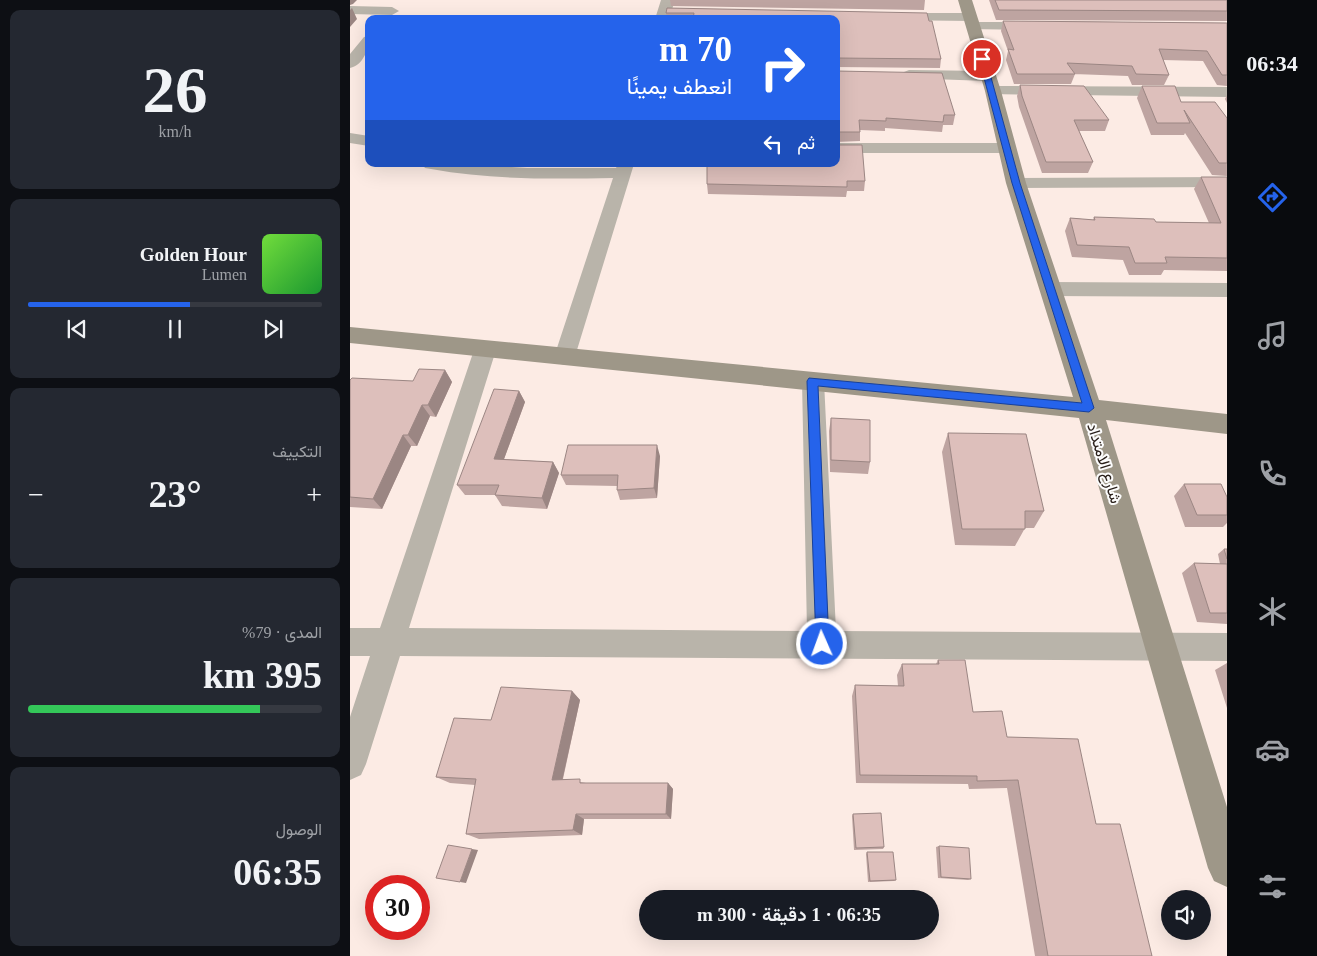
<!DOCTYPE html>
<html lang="ar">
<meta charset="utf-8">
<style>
body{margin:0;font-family:"Times New Roman",Vazirmatn,serif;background:#242831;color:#f1f3f6;direction:rtl;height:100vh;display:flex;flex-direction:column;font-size:19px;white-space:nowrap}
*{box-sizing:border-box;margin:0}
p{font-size:16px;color:#9ea1a6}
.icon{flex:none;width:28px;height:28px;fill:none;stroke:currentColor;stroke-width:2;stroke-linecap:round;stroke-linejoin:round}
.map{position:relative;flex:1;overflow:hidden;direction:ltr}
.drawer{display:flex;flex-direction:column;gap:10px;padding:10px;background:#0d0f14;width:350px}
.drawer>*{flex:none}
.banner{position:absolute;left:15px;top:15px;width:475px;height:152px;border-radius:10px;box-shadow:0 5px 20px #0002;direction:rtl;background:#2563eb;color:#fff;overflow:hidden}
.tools{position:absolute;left:811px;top:890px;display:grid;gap:10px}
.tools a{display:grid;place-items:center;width:50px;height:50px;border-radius:50%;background:#171b24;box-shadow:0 5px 20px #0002;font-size:25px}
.speed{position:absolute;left:15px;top:875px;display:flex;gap:10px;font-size:25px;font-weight:700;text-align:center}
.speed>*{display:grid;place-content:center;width:65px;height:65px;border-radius:50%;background:#171b24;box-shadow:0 5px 20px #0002;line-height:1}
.speed .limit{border:8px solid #d22;background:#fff;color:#111}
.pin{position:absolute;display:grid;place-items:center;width:42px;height:42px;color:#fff;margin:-21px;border:2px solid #fff;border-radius:50%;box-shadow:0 1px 5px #0007}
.me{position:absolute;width:55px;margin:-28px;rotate:358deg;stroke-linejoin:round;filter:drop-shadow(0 0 4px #0008)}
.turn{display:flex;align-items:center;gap:18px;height:105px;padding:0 25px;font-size:22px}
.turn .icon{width:65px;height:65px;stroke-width:2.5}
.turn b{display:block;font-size:35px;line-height:42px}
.then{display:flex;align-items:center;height:48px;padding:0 25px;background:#0003;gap:10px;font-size:19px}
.big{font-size:38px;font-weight:600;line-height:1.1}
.drawer .card{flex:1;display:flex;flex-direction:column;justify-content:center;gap:8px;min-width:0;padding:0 18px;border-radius:10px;background:#242831}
.drawer .dial{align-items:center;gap:0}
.dial b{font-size:65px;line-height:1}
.song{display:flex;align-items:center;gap:15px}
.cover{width:60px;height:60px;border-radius:8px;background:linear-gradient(135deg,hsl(100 70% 55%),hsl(130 70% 35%))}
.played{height:5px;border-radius:2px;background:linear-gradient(90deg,#2563eb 55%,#363941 55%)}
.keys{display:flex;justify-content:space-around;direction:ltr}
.heat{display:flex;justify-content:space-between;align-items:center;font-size:28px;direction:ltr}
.charge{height:8px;border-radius:4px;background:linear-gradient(90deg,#34c759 79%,#363941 0)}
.trip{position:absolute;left:289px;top:890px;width:300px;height:50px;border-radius:25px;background:#171b24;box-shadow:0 5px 20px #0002;font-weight:600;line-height:50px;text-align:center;direction:rtl}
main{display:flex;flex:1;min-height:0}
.tab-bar{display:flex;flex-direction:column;width:90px;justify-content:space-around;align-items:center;background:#090b0e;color:#9ea1a6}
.tab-bar .icon{width:35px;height:35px}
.tab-bar .on{color:#2563eb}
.tab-bar b{font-size:22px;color:#f1f3f6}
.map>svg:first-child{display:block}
</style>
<main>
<nav class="tab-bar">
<b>06:34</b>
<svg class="icon on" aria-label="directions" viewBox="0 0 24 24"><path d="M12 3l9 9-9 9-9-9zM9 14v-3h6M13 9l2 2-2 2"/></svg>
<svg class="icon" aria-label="music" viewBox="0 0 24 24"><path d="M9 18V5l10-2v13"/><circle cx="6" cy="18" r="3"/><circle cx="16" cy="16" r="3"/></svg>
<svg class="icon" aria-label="phone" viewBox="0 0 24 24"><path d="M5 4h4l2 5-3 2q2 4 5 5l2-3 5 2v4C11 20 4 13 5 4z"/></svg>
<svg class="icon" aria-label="climate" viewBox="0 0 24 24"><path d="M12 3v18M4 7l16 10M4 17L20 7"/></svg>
<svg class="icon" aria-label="car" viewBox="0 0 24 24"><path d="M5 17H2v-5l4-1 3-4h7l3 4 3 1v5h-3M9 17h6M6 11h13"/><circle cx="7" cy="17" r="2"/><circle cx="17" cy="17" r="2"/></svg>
<svg class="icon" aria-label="filters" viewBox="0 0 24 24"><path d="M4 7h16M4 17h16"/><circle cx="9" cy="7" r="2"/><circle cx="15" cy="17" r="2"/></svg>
</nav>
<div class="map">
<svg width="877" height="956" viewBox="0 0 877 956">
<rect width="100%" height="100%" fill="#fcebe4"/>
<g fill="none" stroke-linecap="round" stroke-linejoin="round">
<path fill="#b9b4aa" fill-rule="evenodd" d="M311,0h14l-6,19h-14z
M0,6l42,1 7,4 -7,4 -42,-1z
M544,13h76l7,4 -7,4 -81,-1 -2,-3z
M623,22h62l7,4 -7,4 -67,-1 -2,-3 2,-3z
M19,36c0,12 -5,29 -19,32v-14l14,-17z
M559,70l78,1 5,2 3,3 -3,3 -5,2 -83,-3 -3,-3 3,-3z
M643,86l234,1v10l-239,-3 -3,-3 3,-3z
M0,133l19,3v10l-19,-3z
M486,143h170l6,1 2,4 -2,4 -6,1h-170z
M72,164h40l65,4h89l2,-4h16l-61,199 -8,2 -8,-2 -3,-6 59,-179c-61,1 -122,2 -182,-9l-6,-1z
M877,177v10l-211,1 -6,-1 -3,-4 3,-4 6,-1z
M700,282l177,1v14l-177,-1 -7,-2 -3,-5 3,-5z
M135,342l8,2 3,6 -87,278 398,3 -5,-250 3,-6 8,-2 8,2 3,6 12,250 391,2v28l-827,-5 -34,108 -5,11 -11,5v-63l20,-61h-20v-28h30l94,-278 3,-6z"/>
<path fill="#9e9788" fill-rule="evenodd" d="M608,0h14l29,91 25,92 73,217 128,14v20l-121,-14 121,387v80l-13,-6 -6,-13 -129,-450 -729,-75v-16l723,70 -67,-214 -21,-92z"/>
</g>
<path fill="#bea4a1" d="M320,0h255l-1,10 -253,-4z
M639,0h238v21l-231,-1z
M317,8l262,13 12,38 -1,9 -104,-1v-48h-169l-1,-6z
M653,21l224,2v63l-10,-1 -14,-24 -40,-1 6,15 -5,10h-32l-4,-9 -54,-2h1l-4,10h-57l-8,-24 2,-9 -7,-20z
M486,71l119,44 -2,10h-10l-1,7 -57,-4v3l-25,-1v11l-24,1z
M670,85l89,35 -4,11h-26l14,31 -5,11h-46l-23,-66 -2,-11z
M792,86l39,16 46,16v58l-15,-1 -27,-42 -1,2h-33l-14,-37z
M877,95v8l-2,-4z
M357,164l158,17 -1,10h-17l-1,6 -138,-3 -1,-10z
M851,177h26v94l-63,-1 -3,5h-32l-6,-15 -51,-3 -7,-26 5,-13 23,2 1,-3 62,5 53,1 -15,-34z
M95,370l7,12 -16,35 -6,-1 -13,30h-6l-29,63 -32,-2v-127l63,1z
M169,391l6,11 -21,57 49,3 6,11 -12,36 -45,-3 -7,-11h-30l-8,-10z
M481,418l39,44 -2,12 -38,-2 -1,-41z
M598,433l96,78 -10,17h-9l-10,18 -60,-1 -13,-93z
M310,456l-3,42 -37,2 -3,-10v-4l-51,-1 -5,-10z
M834,484l43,13v26l-4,4h-38l-11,-31z
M874,549h3v75l-30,-2 -15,-49 12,-10 26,1 -2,-10z
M588,660l35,52 34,25 89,87 56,132h-117l-28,-168 -38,1 -1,-5 -112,-1 -4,-87 3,-11 43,1 -1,-11 5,-11h34z
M877,663v45l-12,-38z
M222,691l8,9 -17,79 23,4h82l5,6 -2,30h-87l-2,16 -103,4 -13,-5 9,-49 -25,-2 -14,-6 55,-57z
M503,814l31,33 -1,2 -29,1 -2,-34z
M589,846l32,33 -3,1 -30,-2 -2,-31z
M517,852l29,28 -2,1 -26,1 -2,-28z"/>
<path fill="#9b8683" d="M0,0h7l-4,4 -3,1z
M2,8l5,11 -7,8v-17z
M95,370l7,12 -16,35 -8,-12z
M169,391l6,11 -25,68 -6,-11z
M72,405l8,11 -13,30 -9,-11z
M53,435l8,11 -29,63 -9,-10z
M307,445l3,11 -3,42 -3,-10z
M203,462l6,11 -12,36 -5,-11z
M222,691l8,9 -19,86 -9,-6z
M318,783l5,6 -2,30 -5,-5z
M226,814l8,5 -2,16 -9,-5z
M122,849l6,1 -12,33 -6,-1z"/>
<path fill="#ddbfbb" stroke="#9b8683" d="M645,0h232v11l-228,-1z
M317,8l260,5 2,8h3l9,38 -105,-1v-39h-143l1,-6h-28z
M653,21l224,2v52h-5l-15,-24 -48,-2 10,26 -33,-1 -4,-8 -65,-3 8,11h-58l-9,-25 6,1z
M486,71l106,2 13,42h-11l-1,7 -57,-4v3l-27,-1 1,12h-24z
M670,85l64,1 25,34h-35l19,42h-47l-24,-66z
M792,86h33l6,16h34l12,16v45h-8l-35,-53 6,13h-33z
M486,145h26l3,36h-18v6l-140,-3v-20h129z
M851,177h26v81l-62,-1 2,6h-32l-6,-16 -52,-2 -7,-27 25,2 -1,-3 60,2 2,3 65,1z
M69,369l26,1 -17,35h-6l-14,30h-5l-30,64 -23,-2v-117l2,-2 61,3z
M144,389l25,2 -25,68 59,3 -11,36 -47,-3 4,-10h-42z
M481,418l39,2v42l-39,-2z
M598,433l78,1 18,77h-19v18h-63z
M218,445h89l-3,43 -37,2 1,-15h-57z
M834,484h37l6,13v18h-30z
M874,549h3v10z
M844,563l33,1v49h-17z
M588,660h27l8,52 29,-1 5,26 71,2 18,85h24l32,132h-104l-30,-176 -41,1v-5l-117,-1 -5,-90 49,1 -2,-22h37z
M151,687l71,4 -20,89 28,-1v4h88l-2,31h-90l-3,16 -107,4 10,-55 -40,-2 18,-59 37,2z
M531,813l3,34 -28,1 -3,-34z
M98,845l24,4 -12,33 -24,-4z
M589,846l30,2 2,31 -30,-2z
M517,852h26l3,28 -26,1z"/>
<path fill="#2563eb" stroke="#184099" d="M632,57l4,2 34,124 74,225 -5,4 -271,-26 11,258 -2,5 -5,2 -4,-2 -2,-5 -9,-263 2,-3 273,25 -70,-220 -33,-124z"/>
<g text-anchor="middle" stroke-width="4" stroke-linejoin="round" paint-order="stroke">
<g font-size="16" fill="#2a201b" stroke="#fcfcfc">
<text transform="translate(755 463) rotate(73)" y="6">شارع الامتداد</text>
</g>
</g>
</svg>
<div class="tools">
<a><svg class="icon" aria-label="sound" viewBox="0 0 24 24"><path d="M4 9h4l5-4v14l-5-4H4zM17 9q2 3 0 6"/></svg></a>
</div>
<div class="speed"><div class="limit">30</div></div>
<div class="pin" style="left:632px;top:59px;background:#d93025"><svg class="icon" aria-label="arrive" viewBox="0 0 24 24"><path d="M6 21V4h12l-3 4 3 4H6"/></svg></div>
<svg class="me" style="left:472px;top:644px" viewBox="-20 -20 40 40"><circle r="17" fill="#2563eb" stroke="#fff" stroke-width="3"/><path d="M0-11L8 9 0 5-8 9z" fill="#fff"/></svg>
<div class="trip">06:35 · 1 دقيقة · 300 m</div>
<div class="banner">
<div class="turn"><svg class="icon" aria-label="right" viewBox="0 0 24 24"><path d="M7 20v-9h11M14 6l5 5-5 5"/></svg><div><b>70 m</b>انعطف يمينًا</div></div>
<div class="then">ثم<svg class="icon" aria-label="left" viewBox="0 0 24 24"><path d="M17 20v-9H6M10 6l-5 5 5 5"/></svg></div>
</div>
</div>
<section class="drawer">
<div class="card dial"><b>26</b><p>km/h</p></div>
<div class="card">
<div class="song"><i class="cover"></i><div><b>Golden Hour</b><p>Lumen</p></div></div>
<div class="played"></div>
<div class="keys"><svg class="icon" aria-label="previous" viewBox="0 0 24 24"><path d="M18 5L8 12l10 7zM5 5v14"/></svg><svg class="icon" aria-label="pause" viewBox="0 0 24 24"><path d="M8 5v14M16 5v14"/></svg><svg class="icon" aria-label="next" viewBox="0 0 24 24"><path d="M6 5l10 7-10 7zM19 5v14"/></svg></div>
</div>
<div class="card"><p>التكييف</p>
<div class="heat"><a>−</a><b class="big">23°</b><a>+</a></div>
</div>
<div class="card"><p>المدى · 79%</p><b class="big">395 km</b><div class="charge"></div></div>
<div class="card"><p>الوصول</p><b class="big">06:35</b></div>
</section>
</main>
